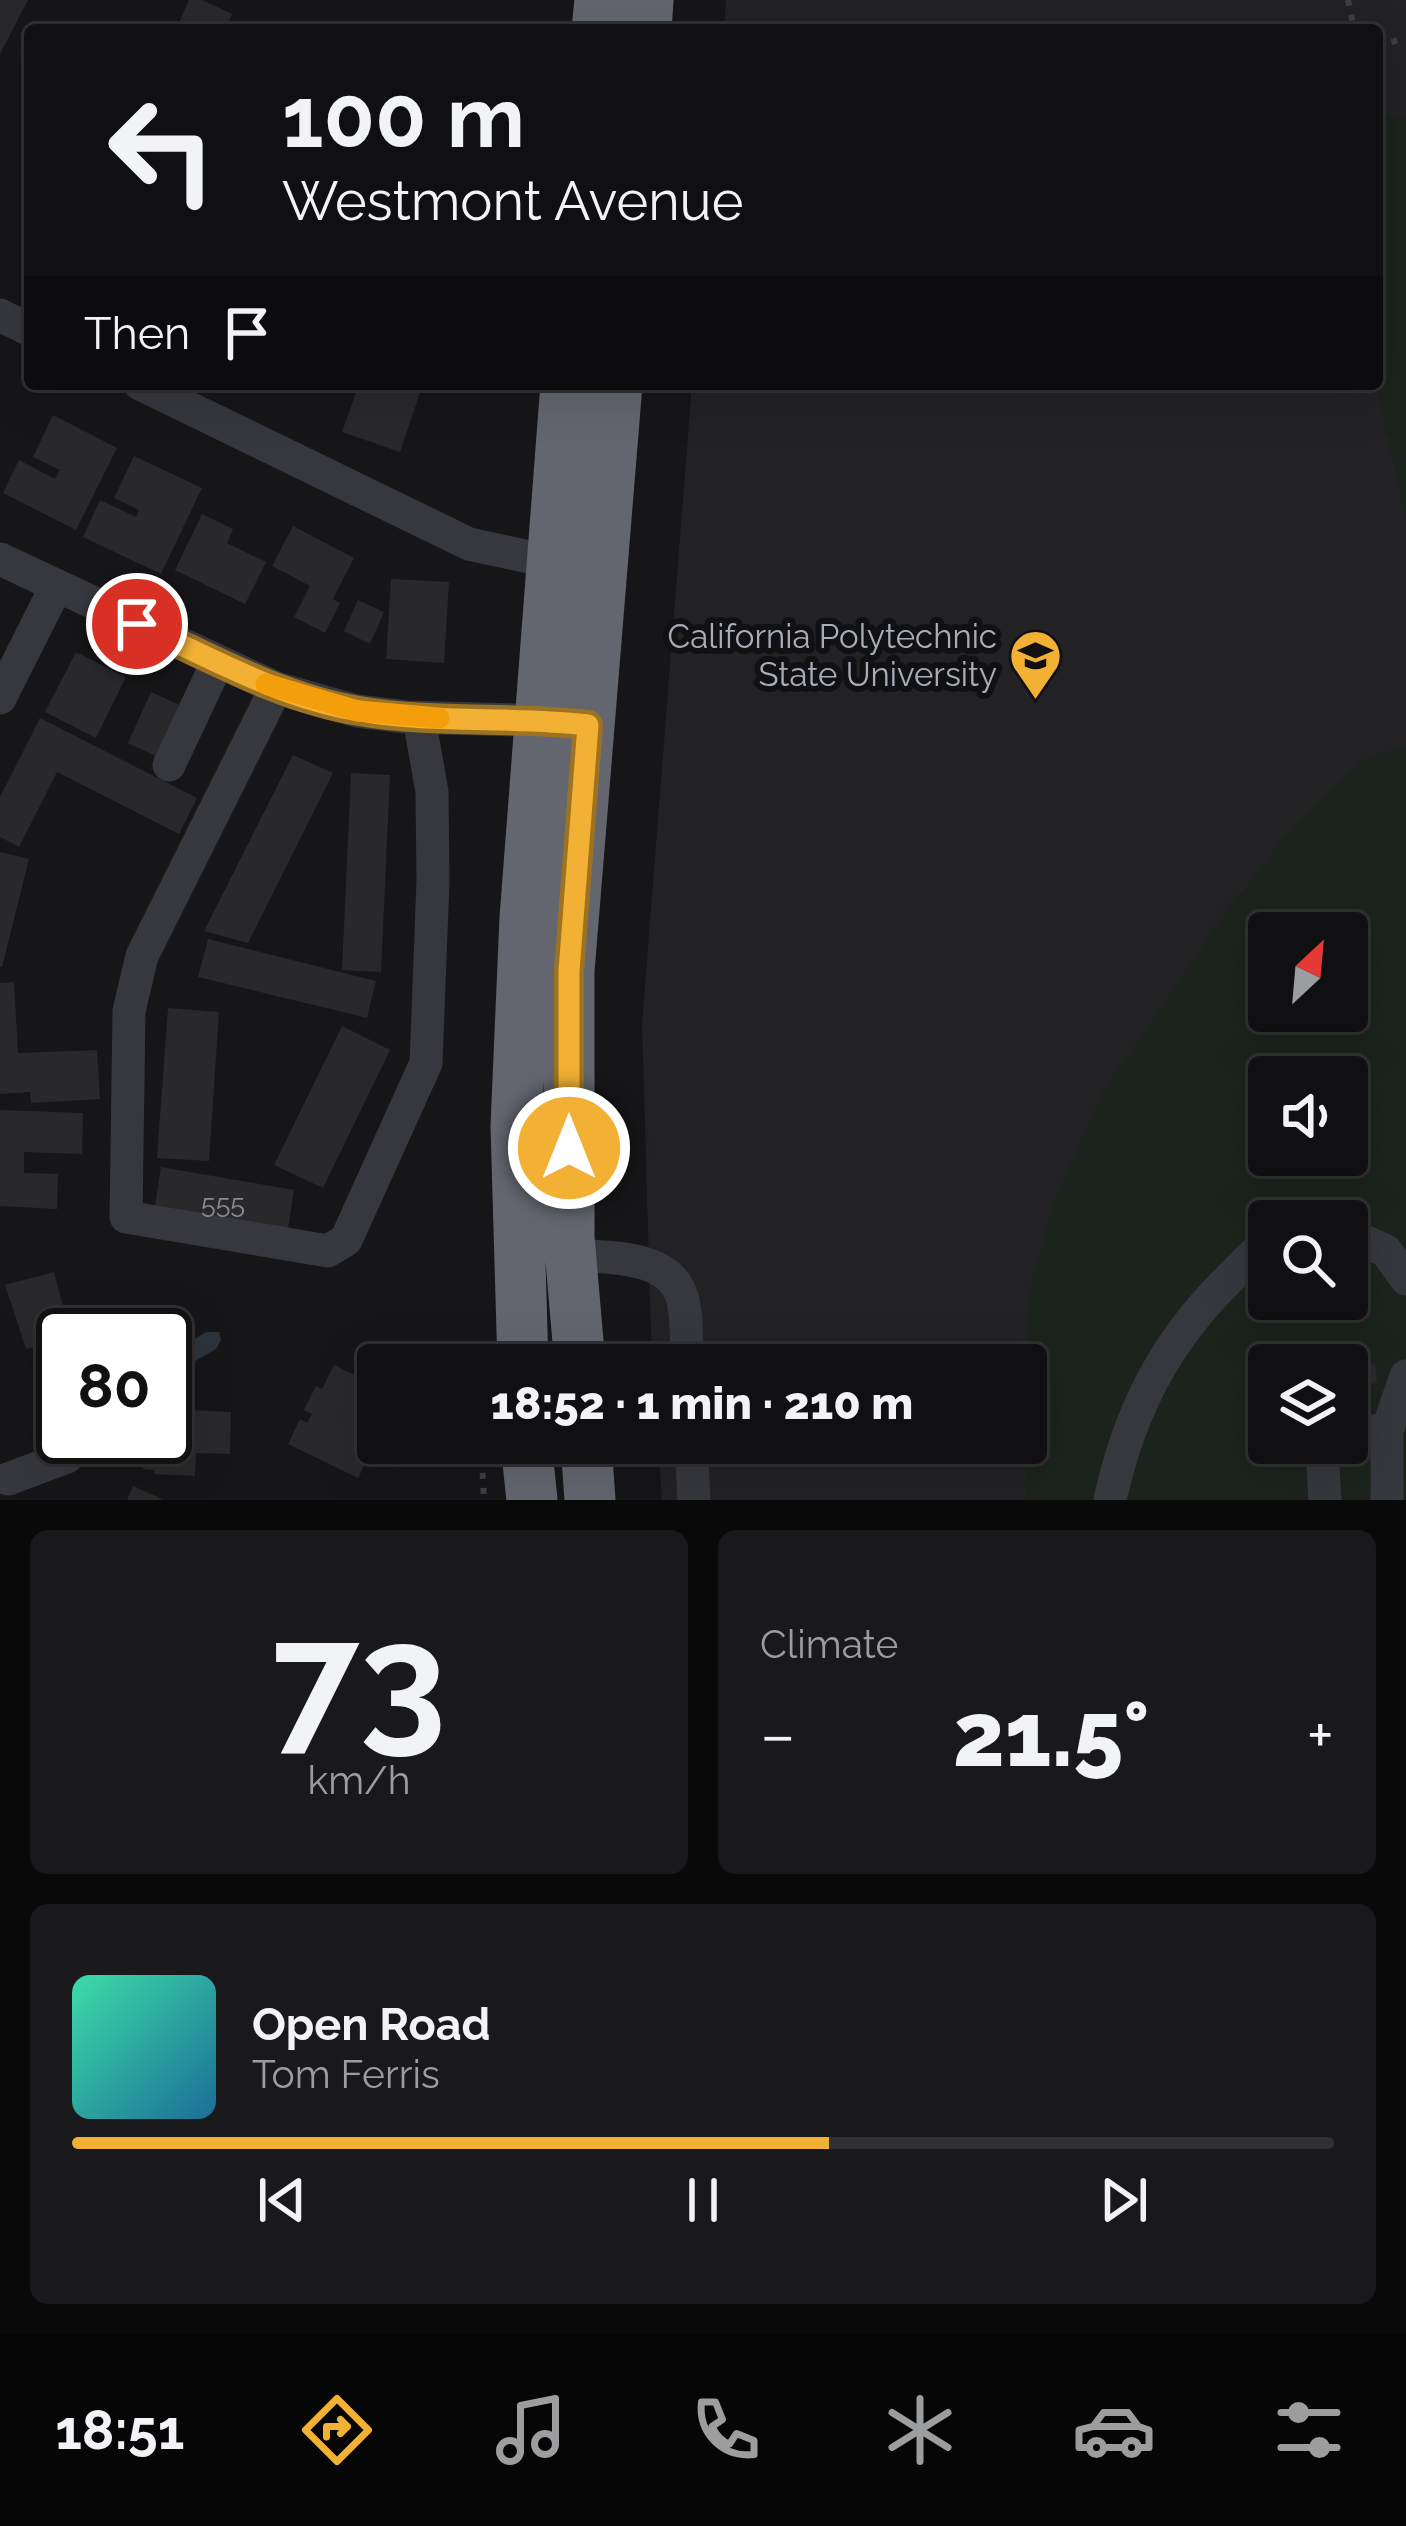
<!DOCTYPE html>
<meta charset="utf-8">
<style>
body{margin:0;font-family:Raleway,sans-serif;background:#19191b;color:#f1f3f6;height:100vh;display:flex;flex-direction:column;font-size:45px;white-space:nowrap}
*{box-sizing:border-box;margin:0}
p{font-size:39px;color:#9c9d9f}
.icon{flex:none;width:66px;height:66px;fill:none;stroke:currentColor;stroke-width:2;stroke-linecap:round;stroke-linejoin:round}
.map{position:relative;height:1500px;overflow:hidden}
.drawer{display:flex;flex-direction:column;gap:30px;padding:30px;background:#09090a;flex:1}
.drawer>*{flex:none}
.top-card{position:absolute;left:24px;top:24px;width:1359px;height:366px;border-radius:12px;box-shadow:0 12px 48px #0002,0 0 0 3px #303032;background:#101012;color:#f1f3f6;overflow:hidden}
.needle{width:78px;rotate:26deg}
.fabs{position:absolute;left:1248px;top:912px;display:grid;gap:24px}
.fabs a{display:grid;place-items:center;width:120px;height:120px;border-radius:12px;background:#101012;box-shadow:0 12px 48px #0002,0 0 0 3px #303032;font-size:60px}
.speed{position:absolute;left:36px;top:1308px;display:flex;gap:24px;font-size:60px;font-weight:700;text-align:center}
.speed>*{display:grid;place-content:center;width:156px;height:156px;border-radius:50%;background:#101012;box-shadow:0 12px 48px #0002,0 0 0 3px #303032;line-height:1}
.speed .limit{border:6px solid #111;border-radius:18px;background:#fff;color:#111}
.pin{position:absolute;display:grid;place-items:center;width:102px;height:102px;color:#fff;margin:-51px;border:6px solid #fff;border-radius:50%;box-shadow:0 3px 12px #0007}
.me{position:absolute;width:132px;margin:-66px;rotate:0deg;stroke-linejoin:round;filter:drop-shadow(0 0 9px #0008)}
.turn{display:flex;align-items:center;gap:42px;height:252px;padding:0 60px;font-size:54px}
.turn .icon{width:156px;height:156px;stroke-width:2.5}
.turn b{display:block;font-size:84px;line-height:102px}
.then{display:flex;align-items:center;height:114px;padding:0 60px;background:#0003;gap:24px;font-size:45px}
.big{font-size:90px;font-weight:800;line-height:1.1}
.drawer .tile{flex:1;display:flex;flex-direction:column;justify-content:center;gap:18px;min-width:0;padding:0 42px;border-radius:18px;background:#19191b}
.drawer .dial{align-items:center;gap:0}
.dial b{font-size:156px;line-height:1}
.song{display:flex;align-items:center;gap:36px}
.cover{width:144px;height:144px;border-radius:18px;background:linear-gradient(135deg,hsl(160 70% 55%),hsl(200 70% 35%))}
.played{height:12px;border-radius:6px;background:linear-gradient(90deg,#f2b134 60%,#303032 60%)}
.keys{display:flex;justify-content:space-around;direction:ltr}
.heat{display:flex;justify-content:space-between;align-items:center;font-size:66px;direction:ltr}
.drawer .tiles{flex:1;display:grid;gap:30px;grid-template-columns:1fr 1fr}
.tile:last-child{grid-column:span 2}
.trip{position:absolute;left:357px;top:1344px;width:690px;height:120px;border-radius:12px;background:#101012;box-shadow:0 12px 48px #0002,0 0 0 3px #303032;font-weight:800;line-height:120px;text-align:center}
.menu{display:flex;height:192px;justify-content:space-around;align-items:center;background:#060607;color:#9c9d9f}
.menu .icon{width:84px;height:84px}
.menu .on{color:#f2b134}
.menu b{font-size:54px;color:#f1f3f6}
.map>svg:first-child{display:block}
</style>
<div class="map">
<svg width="1406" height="1500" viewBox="0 0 1406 1500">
<rect width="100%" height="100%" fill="#161618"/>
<path fill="#222225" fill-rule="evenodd" d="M726,0h680v1500h-744l-4,-57h368v-78h-374l-10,-341 50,-640h685v-354h-653zM1269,933h78v78h-78zM1269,1077h78v78h-78zM1269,1221h78v78h-78zM1269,1365h78v78h-78z"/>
<path fill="#1c231d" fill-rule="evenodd" d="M1377,116l29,2v404l-30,-138z
M1406,747v753h-380l1,-200 27,-99 49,-110 122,-177 71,-92 73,-67zM1269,933h78v78h-78zM1269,1077h78v78h-78zM1269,1221h78v78h-78zM1269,1365h78v78h-78z"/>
<path fill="#2c353c" d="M206,1332h13l2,8 -5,9 -26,15 -10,-2 -3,-6 5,-9z"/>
<path fill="#29292c" d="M0,0h28l-28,54z
M189,0h13l30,14 -7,16 -48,-3z
M359,384h64l-23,68 -58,-20z
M53,415l64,33 -41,82 -73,-37 16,-33 36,19 5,-9 -27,-13z
M134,456l68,32 -41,86 -78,-37 17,-37 36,17 3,-7 -25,-12z
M202,514l31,15 -6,14 39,19 -21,42 -70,-34z
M293,526l61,32 -21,41 7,4 -15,30 -31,-16 16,-31 -38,-20z
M391,579l58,3 -5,81 -58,-4z
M358,600l26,12 -14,32 -26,-13z
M76,652l50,25 -30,61 -51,-26z
M151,692l31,14 -24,51 -30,-14z
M40,718l157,80 -18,36 -122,-62 -38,75 -19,-10v-40z
M293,755l40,18 -85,170 -44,-12z
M351,773l39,2 -9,197 -39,-2z
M0,852l29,7 -27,108h-2z
M208,939l168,42 -9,37 -169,-41z
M14,982l4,71 79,-3 3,49 -69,4 -1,-11 -30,2v-111z
M168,1008l51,4 -10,149 -52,-3z
M342,1026l48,24 -67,138 -49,-23z
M0,1110l83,3 -1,41 -58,-2v21l34,1 -1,35 -57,-3z
M161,1167l133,23 -8,51 -133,-23z
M54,1272l10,37 -6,1 7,25 -2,4 -37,10 -21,-64z
M126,1306l53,19 -13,38 -1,-28h-73l3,-8 20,7z
M1375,1364l2,19 -20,2 -2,-19z
M334,1365l35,17 -3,5 12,6v44l-20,41 -70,-34 12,-25 7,4 5,-9 -8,-4 12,-24 6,3z
M1363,1394l2,20 -18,1v-20z
M165,1409l66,3 -1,42 -34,-1 -1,23 -41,-2v-4l-11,-1 1,-29 15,1 1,-4h5z
M133,1486l31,14h-37z"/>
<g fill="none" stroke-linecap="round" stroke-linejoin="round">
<path stroke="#3d3f44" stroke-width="6" stroke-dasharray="6 9" stroke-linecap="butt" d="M1348,0l5,24 5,6
M1377,46l29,-8
M481,1443l3,57"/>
<path stroke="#37383d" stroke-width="33" d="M0,315l30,15
M140,384l329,160 102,22
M0,559l276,129 81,23 49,6 150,4
M276,688l-134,268 -13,55 -3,206 202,34 18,-11 80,-177 7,-182 -1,-89 -13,-74
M0,698l56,-111
M169,765l49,-104
M1347,1233l39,18 20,28
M571,1255c36,3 98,-1 111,42 6,20 4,47 5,68
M1347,1431h40
M691,1443l3,57
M8,1479l59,-22
M1110,1500c19,-87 54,-157 118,-220 13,-13 26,-28 41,-38
M1325,1500l-3,-49 4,-8
M1387,1500v-69l19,-55"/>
<path stroke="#63666e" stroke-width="51" d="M597,30l3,-30
M646,30l2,-30
M523,1365l-7,-239 9,-208 41,-534
M580,1365l-11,-128v-266l48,-587
M526,1443l6,57
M586,1443l4,57"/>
</g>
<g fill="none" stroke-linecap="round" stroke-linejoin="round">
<defs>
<path id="route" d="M137,624c72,33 143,74 222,87 75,13 153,5 229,14l-19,246v177"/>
</defs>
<use href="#route" stroke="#9d7322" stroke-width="30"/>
<use href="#route" stroke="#f2b134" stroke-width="21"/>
<path stroke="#f59e0b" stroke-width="21" d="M266,684l92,27 81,7"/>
</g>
<defs>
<symbol id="university-pin" viewBox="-11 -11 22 30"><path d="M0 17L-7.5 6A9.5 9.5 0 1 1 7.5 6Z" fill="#f2b134" stroke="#111113"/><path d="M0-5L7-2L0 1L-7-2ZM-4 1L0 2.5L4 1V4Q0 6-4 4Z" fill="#111"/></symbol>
</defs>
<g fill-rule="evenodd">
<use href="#university-pin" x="1006" y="626" width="59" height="81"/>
</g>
<g text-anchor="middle" stroke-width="12" stroke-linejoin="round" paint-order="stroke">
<g font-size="27" fill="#888b94">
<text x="223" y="1213">555</text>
</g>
<g font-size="33" fill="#a8adb8" stroke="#111113" text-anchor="end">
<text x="997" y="648">California Polytechnic<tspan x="997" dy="38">State University</tspan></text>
</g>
</g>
</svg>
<div class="fabs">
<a><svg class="needle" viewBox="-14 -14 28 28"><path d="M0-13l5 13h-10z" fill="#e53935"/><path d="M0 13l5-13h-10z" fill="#9c9d9f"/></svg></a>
<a><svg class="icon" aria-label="sound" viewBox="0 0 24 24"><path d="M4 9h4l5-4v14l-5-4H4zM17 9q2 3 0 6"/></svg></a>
<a><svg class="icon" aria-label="search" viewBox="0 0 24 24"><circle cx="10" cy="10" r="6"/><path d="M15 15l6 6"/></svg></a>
<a><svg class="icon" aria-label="layers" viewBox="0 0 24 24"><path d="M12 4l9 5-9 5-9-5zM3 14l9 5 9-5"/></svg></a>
</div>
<div class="speed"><div class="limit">80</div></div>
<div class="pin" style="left:137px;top:624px;background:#d93025"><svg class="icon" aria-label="arrive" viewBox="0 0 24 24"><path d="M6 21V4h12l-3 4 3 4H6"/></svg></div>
<svg class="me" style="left:569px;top:1148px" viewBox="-20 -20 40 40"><circle r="17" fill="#f2b134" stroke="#fff" stroke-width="3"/><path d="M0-11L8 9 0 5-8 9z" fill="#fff"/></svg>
<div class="trip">18:52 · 1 min · 210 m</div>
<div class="top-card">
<div class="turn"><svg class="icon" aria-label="left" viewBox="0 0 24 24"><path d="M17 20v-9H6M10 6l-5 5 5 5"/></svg><div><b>100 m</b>Westmont Avenue</div></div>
<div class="then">Then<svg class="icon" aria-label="arrive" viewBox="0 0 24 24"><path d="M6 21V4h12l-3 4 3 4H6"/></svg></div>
</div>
</div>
<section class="drawer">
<div class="tiles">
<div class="tile dial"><b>73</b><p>km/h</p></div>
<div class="tile"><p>Climate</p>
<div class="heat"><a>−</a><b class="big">21.5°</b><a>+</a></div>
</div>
<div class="tile">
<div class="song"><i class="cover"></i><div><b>Open Road</b><p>Tom Ferris</p></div></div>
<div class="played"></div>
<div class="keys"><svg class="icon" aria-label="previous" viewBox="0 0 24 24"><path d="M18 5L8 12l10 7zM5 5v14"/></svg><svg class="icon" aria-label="pause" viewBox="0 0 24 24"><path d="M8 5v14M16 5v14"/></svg><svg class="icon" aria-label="next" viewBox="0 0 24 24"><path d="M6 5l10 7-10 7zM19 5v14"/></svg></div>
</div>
</div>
</section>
<nav class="menu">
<b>18:51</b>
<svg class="icon on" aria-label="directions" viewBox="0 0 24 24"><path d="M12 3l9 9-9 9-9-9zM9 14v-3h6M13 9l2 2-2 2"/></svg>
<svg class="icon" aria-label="music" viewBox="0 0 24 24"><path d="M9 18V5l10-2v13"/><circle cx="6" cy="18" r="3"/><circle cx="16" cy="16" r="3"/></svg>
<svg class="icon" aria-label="phone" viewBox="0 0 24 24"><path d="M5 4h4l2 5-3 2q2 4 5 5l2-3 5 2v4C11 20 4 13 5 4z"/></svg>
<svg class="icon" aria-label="climate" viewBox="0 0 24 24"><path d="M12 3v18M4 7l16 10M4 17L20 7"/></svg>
<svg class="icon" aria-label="car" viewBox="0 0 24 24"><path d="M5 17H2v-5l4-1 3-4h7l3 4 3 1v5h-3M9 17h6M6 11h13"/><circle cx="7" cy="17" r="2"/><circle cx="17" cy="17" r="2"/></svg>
<svg class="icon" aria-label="filters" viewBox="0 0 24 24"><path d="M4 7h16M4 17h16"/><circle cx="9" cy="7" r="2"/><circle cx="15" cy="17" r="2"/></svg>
</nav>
